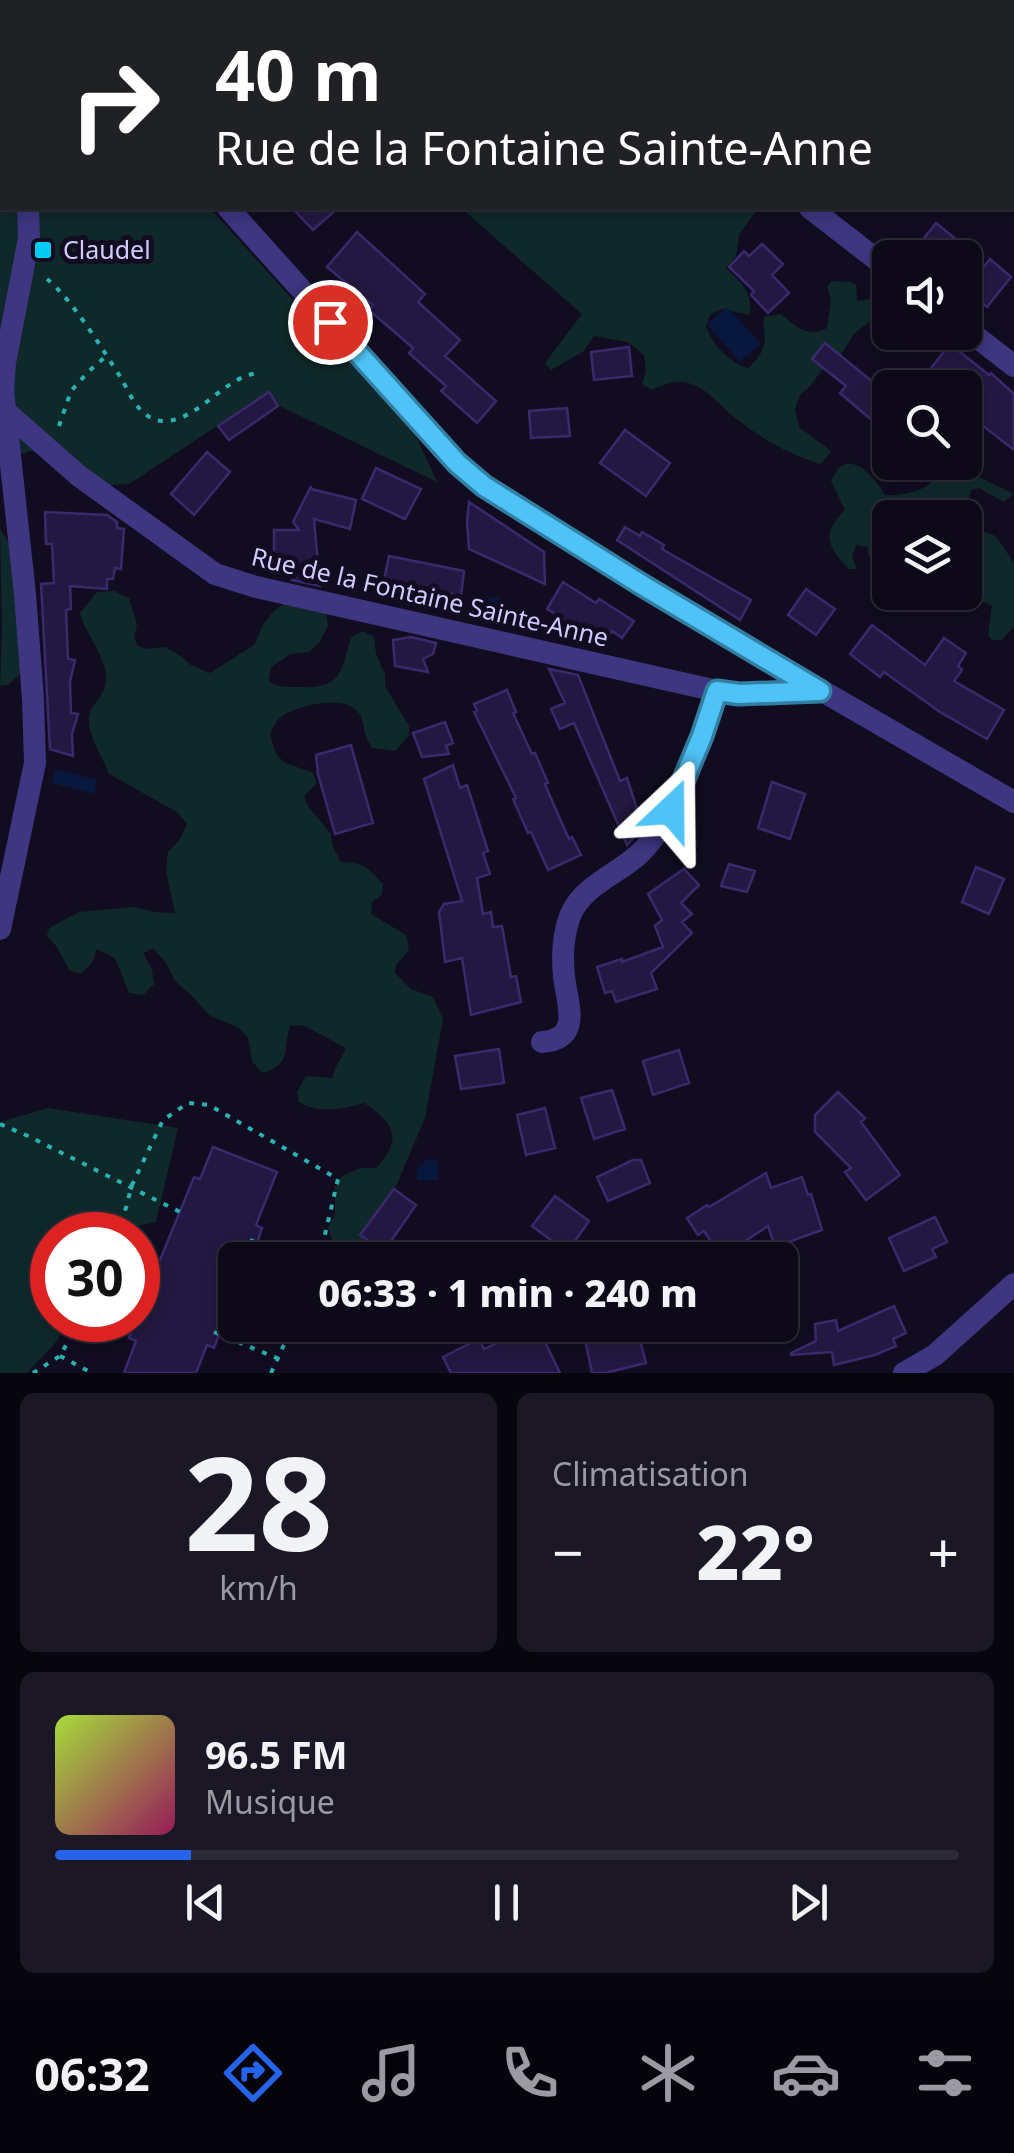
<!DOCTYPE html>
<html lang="fr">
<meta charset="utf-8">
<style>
body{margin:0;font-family:"Noto Sans",sans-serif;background:#1b1725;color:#f1f3f6;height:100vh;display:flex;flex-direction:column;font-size:38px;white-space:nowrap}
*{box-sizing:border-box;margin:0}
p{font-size:32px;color:#9a9aa2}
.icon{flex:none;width:55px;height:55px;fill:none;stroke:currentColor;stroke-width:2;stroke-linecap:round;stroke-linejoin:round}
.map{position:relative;height:1373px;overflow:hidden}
.details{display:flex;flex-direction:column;gap:20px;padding:20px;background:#07050d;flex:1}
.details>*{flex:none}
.top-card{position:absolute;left:0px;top:0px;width:1015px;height:210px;box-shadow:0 5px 15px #0003,0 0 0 2px #2d2a37;background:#202124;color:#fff;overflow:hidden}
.tools{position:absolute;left:872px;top:240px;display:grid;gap:20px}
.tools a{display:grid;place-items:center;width:110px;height:110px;border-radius:15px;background:#0d0918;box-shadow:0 5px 15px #0003,0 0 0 2px #2d2a37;font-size:50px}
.speed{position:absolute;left:30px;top:1212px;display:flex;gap:20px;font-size:50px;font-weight:700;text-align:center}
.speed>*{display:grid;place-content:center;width:130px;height:130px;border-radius:50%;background:#0d0918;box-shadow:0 5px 15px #0003,0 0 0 2px #2d2a37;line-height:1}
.speed .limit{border:15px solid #d22;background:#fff;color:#111}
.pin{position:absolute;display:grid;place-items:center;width:85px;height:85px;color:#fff;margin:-42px;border:5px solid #fff;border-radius:50%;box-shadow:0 2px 10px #0007}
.me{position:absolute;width:110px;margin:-55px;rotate:23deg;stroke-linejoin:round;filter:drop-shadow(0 0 8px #0008)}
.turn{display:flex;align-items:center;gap:35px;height:210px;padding:0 50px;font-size:45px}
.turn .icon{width:130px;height:130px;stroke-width:2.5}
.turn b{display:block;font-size:70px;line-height:85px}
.big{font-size:75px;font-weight:800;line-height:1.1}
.details .card{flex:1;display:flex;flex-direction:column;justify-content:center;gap:15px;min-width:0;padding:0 35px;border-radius:15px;background:#1b1725}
.details .dial{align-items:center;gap:0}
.dial b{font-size:130px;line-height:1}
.song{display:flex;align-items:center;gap:30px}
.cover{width:120px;height:120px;border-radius:15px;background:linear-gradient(135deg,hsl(80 70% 55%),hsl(330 70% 35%))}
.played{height:10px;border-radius:5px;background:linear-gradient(90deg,#2563eb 15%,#2d2a37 15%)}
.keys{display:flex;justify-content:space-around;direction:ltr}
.heat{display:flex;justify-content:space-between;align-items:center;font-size:55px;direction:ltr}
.details .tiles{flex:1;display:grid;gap:20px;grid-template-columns:1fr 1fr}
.card:last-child{grid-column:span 2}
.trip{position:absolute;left:218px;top:1242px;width:580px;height:100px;border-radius:15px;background:#0d0918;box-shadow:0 5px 15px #0003,0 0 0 2px #2d2a37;font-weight:800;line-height:100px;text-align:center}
.tabs{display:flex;height:160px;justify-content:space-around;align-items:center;background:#05040a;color:#9a9aa2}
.tabs .icon{width:70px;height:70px}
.tabs .selected{color:#2563eb}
.tabs b{font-size:45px;color:#f1f3f6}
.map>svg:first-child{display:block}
</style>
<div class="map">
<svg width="1014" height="1373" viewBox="0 0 1014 1373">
<rect width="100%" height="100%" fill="#110c20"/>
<path fill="#0f292a" d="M223,0h497v2h-494z
M2,147v61h208l206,228 21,46 -176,-85 -132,87 -21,1 -52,-41 -56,16v-308z
M461,208h297l-19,27 -3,21 -10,12c15,15 27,24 24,47l-28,-6 -11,5 -5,12c6,18 24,38 43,42 5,-6 12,-13 14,-20 5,-10 -1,-20 1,-31l17,-3c15,13 27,24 46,14l4,-28 -4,-14 5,-5 18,1 6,3 1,16 13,-2 19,-13 1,11 -20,24 -16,13 -18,28 -14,8 -11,15 -11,10 -5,14 4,18 32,24 -10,13c-33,-10 -62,-26 -89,-49 -16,-12 -23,-26 -44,-32 -12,-3 -25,2 -37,7l-9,-6 4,-13 -2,-16 -16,-13 -34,-6 -10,15 -33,19 -6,-7 37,-49z
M951,463l17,3 9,10 36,18 -9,8 -25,-14 -8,2 -4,19 1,12 8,8 20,7 18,27v64l-12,13h-10l-4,-5 4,-29c-17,-10 -27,-7 -45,-1l-10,-7 -2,-5 30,-1v-74h-75v48l-18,1 -5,-20 -11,-2 -4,12 5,12h-8c-22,-22 -28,-36 -4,-59l-14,-29c3,-5 5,-11 9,-14 18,-13 38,16 45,28 15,1 37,-3 48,-14 6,-6 11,-12 18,-18z
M0,529l15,23 6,121 -13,12 -8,1 2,-57z
M114,591l15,7 8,26 -3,14 4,8 9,3 18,-2 17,10 9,8 19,8 44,-28 10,-22 11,-13 13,-9 38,11 2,14 -9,17 -10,9 -18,2 -20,13 -2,14c9,7 19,6 31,6 42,2 41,-15 51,-50l12,-6 11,6 2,17 9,20v12l24,40v9l-14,16 -23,-3 -6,-11 -5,-22c-3,-3 -8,-8 -13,-10 -17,-6 -57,1 -70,15 -2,2 -7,12 -8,14 8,33 14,27 43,39l4,10 -13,13 4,10 23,28 2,13 8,15c22,0 27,6 42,22l-1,11 -10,7 -1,12 35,21 3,15 -13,15 -1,8 16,16 22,8 10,22 -18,99 -38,89 -25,34 -12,7 -16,-1 -6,-20 7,-12v-28l7,-11 18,-8h16c27,-28 19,-45 -12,-65 -21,6 -45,11 -65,-1l-2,-10 9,-16 27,2c1,-12 8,-18 13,-30l-43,-23 -13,1c-8,25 3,38 -28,47l-10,-12 -4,-23 -9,-10 -30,-13 -18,-20 -16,-14 -9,-18 -13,-15 -10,5 9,17 2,14 -11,11 -14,-2 -14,-35 -18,-9 -5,14 -12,11 -11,-4 -12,-23 -10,-11 2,-8 30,-16 55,-5 21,5 20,1 -9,-41 2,-20 12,-13 7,-15 -10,-12 -68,-38c-7,-19 -28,-48 -17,-66 6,-10 13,-15 14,-28 2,-21 -21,-46 -26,-67l17,-21z
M48,1108l130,20 -22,94 -37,8 -4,5h-63v85h16l-11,21 -30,32h-27v-251z"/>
<path fill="#08173d" d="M727,307l34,37 -21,18 -33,-38z
M474,594l28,5 -3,14 -28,-5z
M56,769l41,11 -3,14 -42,-11z
M426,1160h12v20h-21v-10z"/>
<path fill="#231841" stroke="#3b296e" stroke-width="2.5" d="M292,208h46l-25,22z
M936,223l43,35h-42l-17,-15z
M357,232l68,62 -7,8 42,38 -15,16 51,45 -19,22 -36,-32 5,-5 -37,-33 4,-5 -44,-38 4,-5 -46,-38z
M762,244l21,20 -11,11 17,18 -21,20 -17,-18 3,-4 -25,-24 15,-16 5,5z
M990,259l21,18 -24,30 -21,-17z
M825,343l65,53v7l-16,19 -34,-29 6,-7 -34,-27z
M950,344l39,31 2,-2 23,21v56l-49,-38v-24h-11l-23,-20z
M629,347l3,29 -38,4 -3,-28z
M269,392l9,14 -49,34 -11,-14z
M567,408l3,28 -39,2 -2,-27z
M625,430l45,33 -24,33 -46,-33z
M207,452l23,20 -36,43 -23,-21z
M376,468l45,21 -16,30 -43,-20z
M311,486v3l45,11 -6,29 -36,-10 6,67 -28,-6v-13l-18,1v-38h25l-6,-8z
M469,502l75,50 1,32 -76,-35 -2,-27z
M45,512l62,3 10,7v6l7,1 -3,40 -6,-1 -2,11h-6v10l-37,-3 1,23 -5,1 2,49 7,1 -5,22 1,31 7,1 -6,20 1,22 -23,-7 -9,-165 13,-1 -2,-39h-6z
M625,527l15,9 2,-4 22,13 -2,4 89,51 -11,20 -123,-80z
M389,556l75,15 -3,25 -48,-10 -2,5 -28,-6z
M563,582l33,21 3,-4 35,22 -12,17 -10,-7 -4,8 -25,-15 -2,5 -34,-20z
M806,589l29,20 -19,26 -28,-20z
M872,625l53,40 19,-27 22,15 -8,13 4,4 -8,11 50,29 -17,29 -47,-27 -56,-40 -4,5 -30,-23z
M411,637l25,6 -3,11 -10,5 5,13 -33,-6 -2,-26z
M549,669l29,6 42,106 7,-3 15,46 -3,8 -12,13 -53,-122 -14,6 -9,-20 14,-6z
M507,690l9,22 -3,1 19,41 3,-1 13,30 -3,1 8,19 16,36 3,-2 9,18 -33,15 -17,-38 -3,1 -15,-34 3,-1 -42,-86 3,-1 -3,-7z
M445,722l8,21 -7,3 3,8 -27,3 -9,-24z
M351,745l22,78 -38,11 -17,-60 -2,-19z
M453,765l7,23 7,-3 21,66 -5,2 7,21 -13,4 6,36 8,-2 2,15 9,-1 9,51 5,-1 5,26 -50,13 -9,-57 -17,4 -6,-50 5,-8 18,-3 -38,-122z
M772,782l33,12 -15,45 -32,-11z
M729,864l26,7 -8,21 -26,-6z
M976,867l28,12 -15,35 -27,-12z
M684,869l15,16 -18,18 11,11 -10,8 10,11 -41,40 6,16 -41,13 -4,-11 -7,2 -8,-26 25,-8v3l41,-15 -8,-21 7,-6 -14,-26z
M499,1049l5,34 -43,6 -6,-33z
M679,1050l10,33 -36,12 -10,-34z
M612,1090l13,39 -31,10 -13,-41z
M838,1092l27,26 -4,4 39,53 -34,25 -21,-28 6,-4 -36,-36v-17z
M545,1108l10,40 -29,7 -9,-40z
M213,1147l64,25 -21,53 6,3 -4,12 -8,19 -15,-6v26l-15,38 5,2 -11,29 -7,-3 -11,28h-72l12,-32 -7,-3 13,-34 52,-127 6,2z
M633,1160h8l9,23 -42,18 -11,-24z
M766,1173l5,15 31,-11 6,18 3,-1 11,36 -47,17 -7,-21 -47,31 -17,-26 -6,4 -11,-17 20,-13 2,2z
M394,1189l22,16 -32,46 -24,-16z
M555,1196l34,25 -22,31 -35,-26z
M935,1217l12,25 -15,7 4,8 -32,14 -15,-33z
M894,1306l12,27 -13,6 3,7 -21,9 -41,10 -2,-13 -41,3v-2l25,-12 -1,-17 21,-4 2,11z
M535,1325h2l23,48h-109l-8,-16 36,-18 5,10z
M611,1325h25l10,38 -41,10h-13l-8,-38 17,-4 -1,-3z"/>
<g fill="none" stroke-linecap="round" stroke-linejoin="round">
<path stroke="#2ab2b3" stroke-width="4" stroke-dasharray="5 8" stroke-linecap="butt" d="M47,279c25,20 56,71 74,99 7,12 14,30 27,38 8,6 19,6 29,3 30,-10 50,-42 81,-46
M59,426l12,-35 17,-19 17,-15
M0,1124l28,12 158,79
M116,1235l11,-30 4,-18 32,-67 25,-17 21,2 129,74 -19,81
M250,1240l49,20
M138,1301l12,4
M214,1332l65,27
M60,1356l32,17
M33,1373l27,-17 20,-36
M271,1373l22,-48"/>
<path stroke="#3e3680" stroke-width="22" d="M545,0l2,2
M0,13l2,3
M0,115l2,-9
M0,140l2,11
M228,208l229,255 27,23 190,119 340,197
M810,208l80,62
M965,328l49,38
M5,411l74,65 136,98 41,13 461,104 22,3 81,-3
M0,929l35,-166 -2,-64 -8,-105 -22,-203 2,-28 24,-125 -1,-30
M542,1042c41,-3 25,-38 22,-66 -2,-20 -1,-41 6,-60 12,-30 46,-41 68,-61 39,-35 63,-115 79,-164
M904,1373l31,-18 79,-71"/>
</g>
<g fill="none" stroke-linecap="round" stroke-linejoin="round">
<defs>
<path id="route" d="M330,322l127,141 27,23 158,99 178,106 -81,3 -22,-3 -15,45 -31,74"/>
</defs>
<use href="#route" stroke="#337fa1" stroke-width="25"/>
<use href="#route" stroke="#4fc3f7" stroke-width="18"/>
</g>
<rect fill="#00cbf5" stroke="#110c20" stroke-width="4" x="33" y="240" width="20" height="20" rx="5"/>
<g text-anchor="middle" stroke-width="10" stroke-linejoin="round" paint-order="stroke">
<g font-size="25" fill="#d4caff" stroke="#110c20" text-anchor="start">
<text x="63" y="259">Claudel</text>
</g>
<g font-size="25" fill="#d4caff" stroke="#110c20">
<text transform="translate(430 597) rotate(13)" y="9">Rue de la Fontaine Sainte-Anne</text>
</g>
</g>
</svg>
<div class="tools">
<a><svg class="icon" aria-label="sound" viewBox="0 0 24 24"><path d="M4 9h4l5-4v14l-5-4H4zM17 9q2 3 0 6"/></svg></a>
<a><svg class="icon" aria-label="search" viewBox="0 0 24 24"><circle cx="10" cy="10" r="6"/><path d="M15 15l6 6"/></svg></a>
<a><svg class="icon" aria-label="layers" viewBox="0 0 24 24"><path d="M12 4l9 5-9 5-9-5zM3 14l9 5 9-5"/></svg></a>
</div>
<div class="speed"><div class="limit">30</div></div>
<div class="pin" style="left:330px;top:322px;background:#d93025"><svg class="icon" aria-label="arrive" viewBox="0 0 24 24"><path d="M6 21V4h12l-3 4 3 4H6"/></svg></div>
<svg class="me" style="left:671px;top:810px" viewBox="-20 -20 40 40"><path d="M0-17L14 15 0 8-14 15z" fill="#4fc3f7" stroke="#fff" stroke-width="4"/></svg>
<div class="trip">06:33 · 1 min · 240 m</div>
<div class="top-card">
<div class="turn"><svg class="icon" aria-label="right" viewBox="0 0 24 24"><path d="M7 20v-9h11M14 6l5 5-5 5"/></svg><div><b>40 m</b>Rue de la Fontaine Sainte-Anne</div></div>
</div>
</div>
<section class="details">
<div class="tiles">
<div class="card dial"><b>28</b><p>km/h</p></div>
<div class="card"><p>Climatisation</p>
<div class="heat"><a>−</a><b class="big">22°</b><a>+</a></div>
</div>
<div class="card">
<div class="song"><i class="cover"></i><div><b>96.5 FM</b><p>Musique</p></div></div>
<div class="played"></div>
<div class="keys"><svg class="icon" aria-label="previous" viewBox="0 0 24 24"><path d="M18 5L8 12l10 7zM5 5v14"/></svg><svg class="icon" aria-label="pause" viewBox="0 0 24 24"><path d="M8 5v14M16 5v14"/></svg><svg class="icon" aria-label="next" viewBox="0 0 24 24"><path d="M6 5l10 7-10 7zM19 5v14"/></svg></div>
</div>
</div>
</section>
<nav class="tabs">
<b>06:32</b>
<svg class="icon selected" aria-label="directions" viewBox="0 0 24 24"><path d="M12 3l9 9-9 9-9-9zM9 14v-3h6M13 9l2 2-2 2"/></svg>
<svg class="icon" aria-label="music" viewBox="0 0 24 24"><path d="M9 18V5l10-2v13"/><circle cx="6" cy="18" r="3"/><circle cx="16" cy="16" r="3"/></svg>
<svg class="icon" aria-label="phone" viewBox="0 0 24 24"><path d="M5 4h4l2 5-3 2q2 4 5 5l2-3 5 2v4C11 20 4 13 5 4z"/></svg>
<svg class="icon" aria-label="climate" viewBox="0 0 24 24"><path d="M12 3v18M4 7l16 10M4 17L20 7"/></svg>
<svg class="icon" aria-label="car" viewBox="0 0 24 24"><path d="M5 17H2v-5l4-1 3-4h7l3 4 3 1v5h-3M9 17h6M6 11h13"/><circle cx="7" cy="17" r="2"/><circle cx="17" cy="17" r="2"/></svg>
<svg class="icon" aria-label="filters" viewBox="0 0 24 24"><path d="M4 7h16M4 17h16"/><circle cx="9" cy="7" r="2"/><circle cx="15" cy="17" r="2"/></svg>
</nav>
